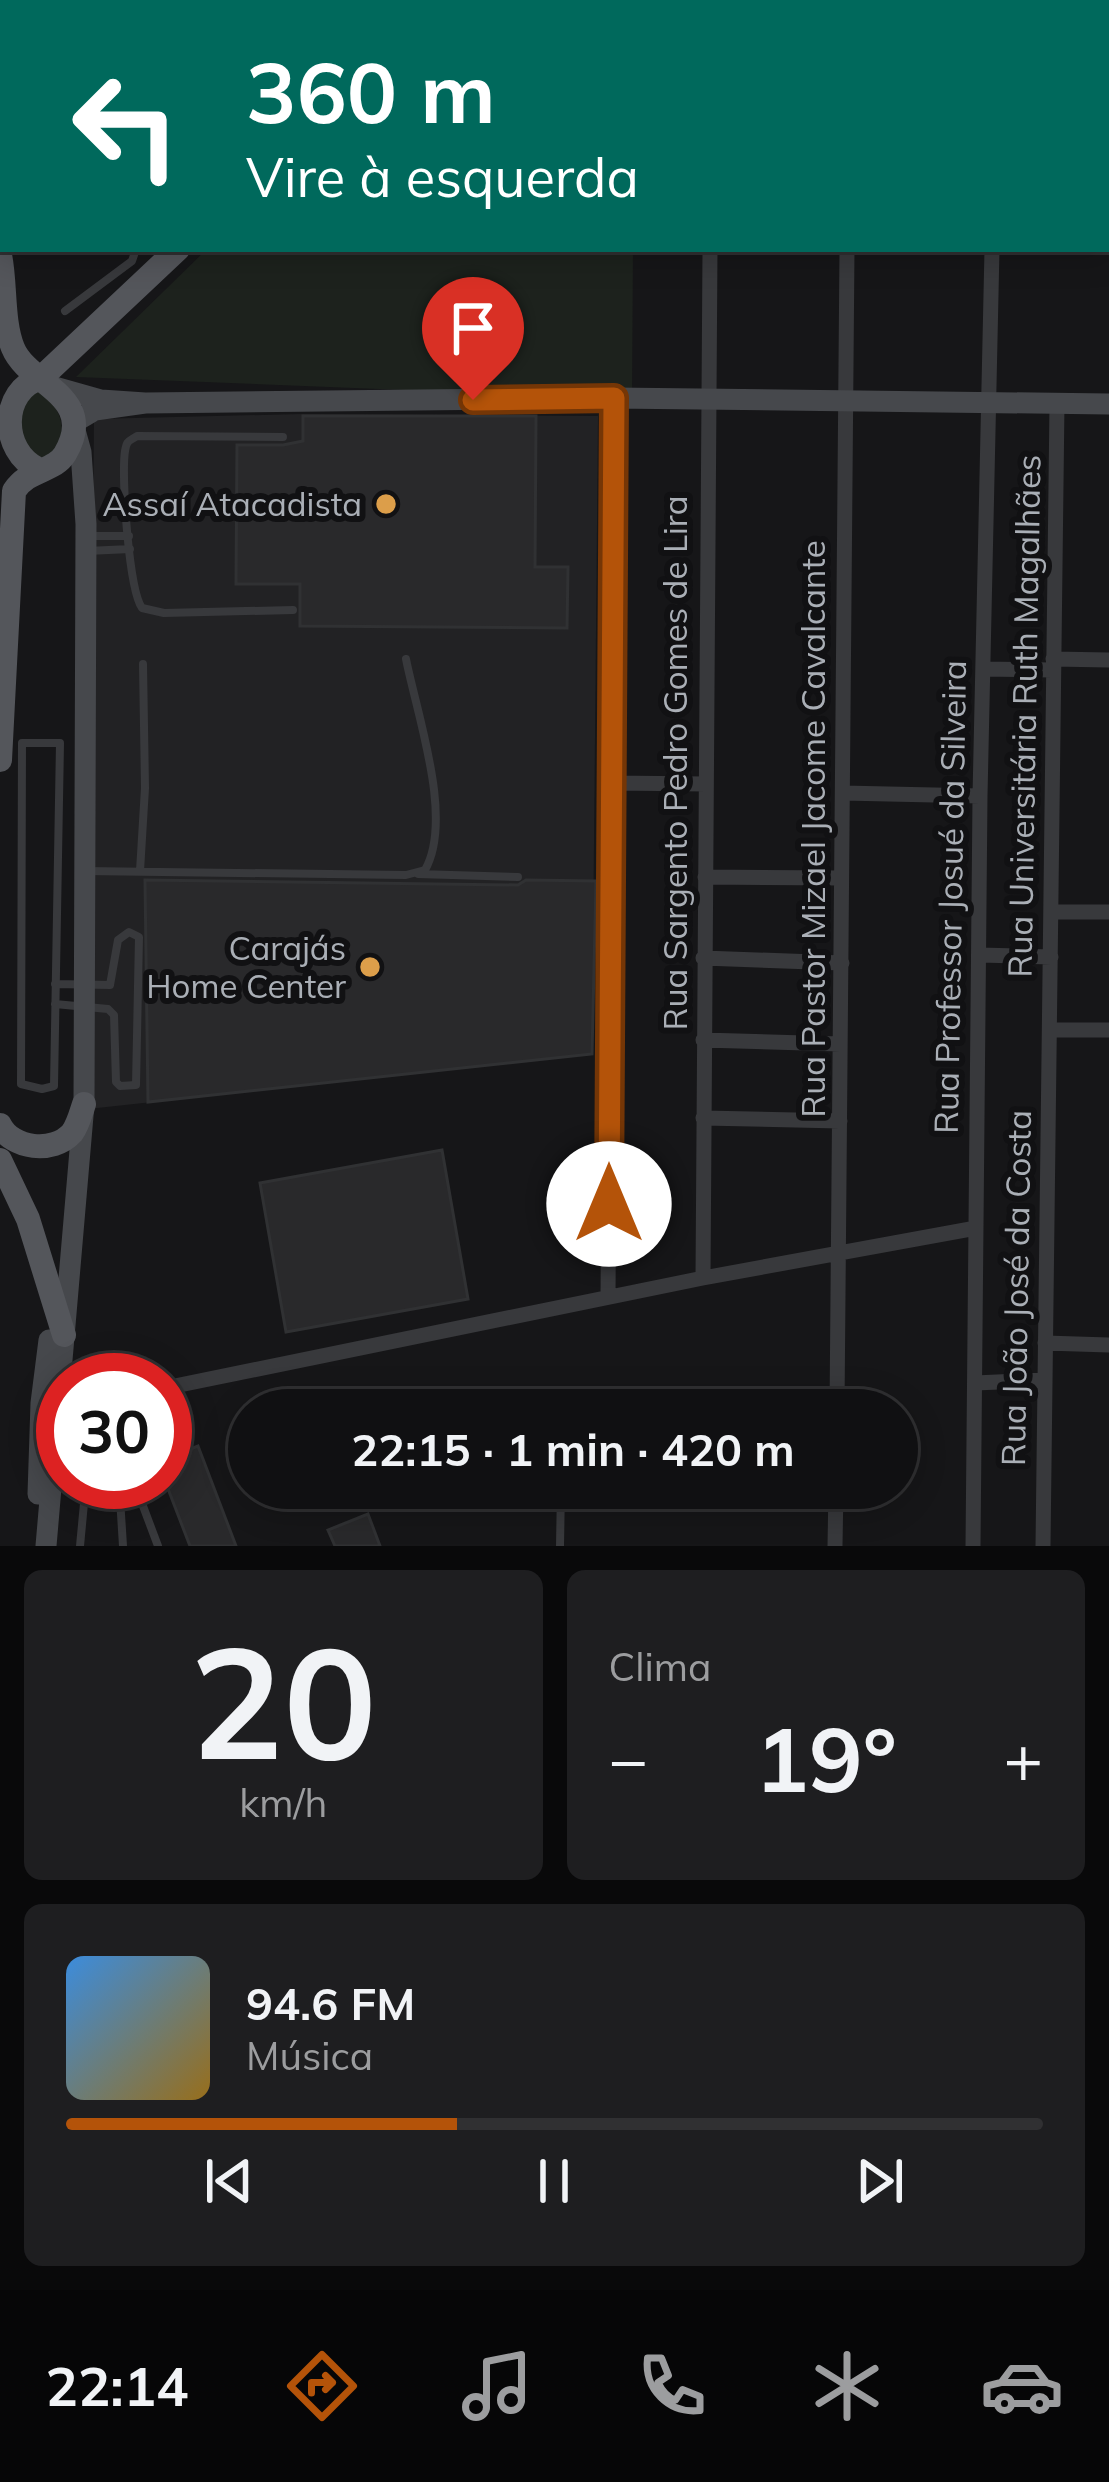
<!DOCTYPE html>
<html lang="pt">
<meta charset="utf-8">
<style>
body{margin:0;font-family:Mulish,sans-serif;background:#1e1e20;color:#f1f3f6;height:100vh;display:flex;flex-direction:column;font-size:45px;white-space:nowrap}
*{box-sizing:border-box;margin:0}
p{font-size:39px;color:#9c9d9f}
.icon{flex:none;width:66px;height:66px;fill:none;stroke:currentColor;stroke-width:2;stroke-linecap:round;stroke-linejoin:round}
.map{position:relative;height:1546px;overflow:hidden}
.drawer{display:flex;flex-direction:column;gap:24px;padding:24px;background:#09090a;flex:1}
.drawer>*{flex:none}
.hud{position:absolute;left:0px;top:0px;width:1110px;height:252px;box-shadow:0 6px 30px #0003,0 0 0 3px #303032;background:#00695c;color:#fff;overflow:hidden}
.speed{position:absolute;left:36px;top:1353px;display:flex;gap:24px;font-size:60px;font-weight:700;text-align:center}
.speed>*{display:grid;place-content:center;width:156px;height:156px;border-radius:50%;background:#101012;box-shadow:0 6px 30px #0003,0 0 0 3px #303032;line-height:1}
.speed .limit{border:18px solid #d22;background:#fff;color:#111}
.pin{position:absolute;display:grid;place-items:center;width:102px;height:102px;color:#fff;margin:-123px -51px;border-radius:50% 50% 50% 0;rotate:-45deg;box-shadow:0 0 12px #0007}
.pin .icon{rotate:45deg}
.me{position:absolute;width:132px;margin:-66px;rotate:0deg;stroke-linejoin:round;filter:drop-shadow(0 0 9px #0008)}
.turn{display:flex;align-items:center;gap:42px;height:252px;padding:0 48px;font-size:54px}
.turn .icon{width:156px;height:156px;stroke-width:2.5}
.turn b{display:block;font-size:84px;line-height:102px}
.big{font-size:90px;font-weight:700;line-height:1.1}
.drawer .widget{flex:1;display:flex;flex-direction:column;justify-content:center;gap:18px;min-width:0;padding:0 42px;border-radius:18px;background:#1e1e20}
.drawer .dial{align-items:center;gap:0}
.dial b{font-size:156px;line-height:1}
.song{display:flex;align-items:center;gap:36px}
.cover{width:144px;height:144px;border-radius:18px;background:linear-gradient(135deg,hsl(210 70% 55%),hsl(40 70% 35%))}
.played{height:12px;border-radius:6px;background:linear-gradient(90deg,#b45309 40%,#303032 40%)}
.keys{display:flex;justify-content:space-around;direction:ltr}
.heat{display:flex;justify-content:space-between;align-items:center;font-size:66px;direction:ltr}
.drawer .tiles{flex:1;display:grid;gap:24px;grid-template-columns:1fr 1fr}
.widget:last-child{grid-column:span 2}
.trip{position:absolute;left:228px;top:1389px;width:690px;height:120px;border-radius:60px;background:#101012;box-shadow:0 6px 30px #0003,0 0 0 3px #303032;font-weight:700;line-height:120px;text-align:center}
.menu{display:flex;height:192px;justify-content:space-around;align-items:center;background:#060607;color:#9c9d9f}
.menu .icon{width:84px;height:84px}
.menu .current{color:#b45309}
.menu b{font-size:54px;color:#f1f3f6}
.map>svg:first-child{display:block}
</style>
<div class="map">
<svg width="1109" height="1546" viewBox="0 0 1109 1546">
<rect width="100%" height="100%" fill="#161618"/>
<path fill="#222224" d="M303,414l295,2 -6,638 -504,55 6,-690z"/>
<path fill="#1d221d" d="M207,249h426l-1,150 -556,-22z
M38,391c22,17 27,29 22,56l-18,14 -19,-11 -6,-49z"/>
<path fill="#29292b" stroke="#303133" stroke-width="3" d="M303,416h233l-1,151h33l-1,61 -267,-2v-42h-64l1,-139h46l20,-4z
M145,880l373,5 8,-5 70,1 -4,173 -444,48z
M442,1150l26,149 -182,33 -26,-149z
M198,1446l38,100h-46l-25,-65v-22z
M368,1514l12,32h-45l-7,-16z"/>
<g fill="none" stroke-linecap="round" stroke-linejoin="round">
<path stroke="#38393c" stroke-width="8" d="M0,84l3,-2
M65,311l67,-50 4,-12
M283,437l-146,-1c-9,6 -10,4 -12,15 -4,25 4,139 17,157l22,5 129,-3
M89,536h40
M87,551l43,-2
M22,743h38l-6,343 -12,3 -21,-5z
M85,871l321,4 19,-5c29,-51 -8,-155 -19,-211
M140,871l5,-83 -2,-124
M418,874l100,3
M55,984l55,1 8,-45 11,-8 10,5 -3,148 -16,1 -4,-4 -2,-67 -6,-6 -53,-5
M119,1482l4,64
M134,1482l24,64
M80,1546l6,-64
M560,1546l1,-58"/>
<path stroke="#38393c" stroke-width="15" d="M995,0v3
M713,3v-3
M848,3v-3
M1107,169h2
M1053,659l56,1
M983,669l70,1
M612,783l94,1
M843,793l137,3
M705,877l136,1
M1052,912h57
M980,955l71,2
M703,958l139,5
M1050,1030h59
M703,1040l137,4
M703,1118l137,3
M703,1278l7,-1029
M608,1297l6,-899
M1045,1343l64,2
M975,1383l69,-3
M165,1388l538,-110 273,-50
M837,1410l10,-1161
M835,1546l1,-58
M973,1546l7,-750 12,-547
M1043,1546l14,-1143"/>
<path stroke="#46484c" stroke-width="21" d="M55,387l46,13 44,3 469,-5 495,6
M38,1494l3,-91 8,-63
M46,1546l38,-442 2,-580 -5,-72 -8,-29 22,-13 50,-7"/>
<path stroke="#54565b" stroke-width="24" d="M424,3l3,-3
M0,255c6,29 2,66 13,93 15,37 86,48 52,106 -11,18 -37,15 -51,37l-14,269
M38,469c-38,-18 -38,-79 3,-91l137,-129
M0,1125c12,24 53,29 72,8 6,-8 9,-20 12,-29
M0,1160l28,59 36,116"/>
</g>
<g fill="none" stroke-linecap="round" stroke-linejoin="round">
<defs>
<path id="route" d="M473,400l141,-2 -5,806"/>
</defs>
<use href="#route" stroke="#753606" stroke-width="30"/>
<use href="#route" stroke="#b45309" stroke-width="21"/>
</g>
<g fill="#dc9e4a" stroke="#111113" stroke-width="4.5">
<circle cx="386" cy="504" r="12"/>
<circle cx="370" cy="967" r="12"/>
</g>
<g text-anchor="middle" stroke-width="12" stroke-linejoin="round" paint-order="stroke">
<g font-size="33" fill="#aaafb6" stroke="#111113" text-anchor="end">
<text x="362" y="516">Assaí Atacadista</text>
<text x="346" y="960">Carajás<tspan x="346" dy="38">Home Center</tspan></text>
</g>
<g font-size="33" fill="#aaafb6" stroke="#111113">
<text transform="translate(1024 716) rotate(-89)" y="12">Rua Universitária Ruth Magalhães</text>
<text transform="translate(675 763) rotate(-90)" y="12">Rua Sargento Pedro Gomes de Lira</text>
<text transform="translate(813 829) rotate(-90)" y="12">Rua Pastor Mizael Jacome Cavalcante</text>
<text transform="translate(950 897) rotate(-89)" y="12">Rua Professor Josué da Silveira</text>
<text transform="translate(1016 1288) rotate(-89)" y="12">Rua João José da Costa</text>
</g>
</g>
</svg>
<div class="speed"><div class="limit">30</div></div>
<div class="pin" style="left:473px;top:400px;background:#d93025"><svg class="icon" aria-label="arrive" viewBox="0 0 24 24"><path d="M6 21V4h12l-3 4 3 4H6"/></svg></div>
<svg class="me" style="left:609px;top:1204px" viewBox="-20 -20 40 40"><circle r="19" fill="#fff"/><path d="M0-13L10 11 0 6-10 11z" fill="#b45309"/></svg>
<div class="trip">22:15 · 1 min · 420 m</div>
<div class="hud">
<div class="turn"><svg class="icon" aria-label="left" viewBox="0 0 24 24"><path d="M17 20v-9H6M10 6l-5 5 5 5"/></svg><div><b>360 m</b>Vire à esquerda</div></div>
</div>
</div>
<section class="drawer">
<div class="tiles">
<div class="widget dial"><b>20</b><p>km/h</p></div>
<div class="widget"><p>Clima</p>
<div class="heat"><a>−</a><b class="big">19°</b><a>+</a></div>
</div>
<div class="widget">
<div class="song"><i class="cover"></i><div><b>94.6 FM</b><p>Música</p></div></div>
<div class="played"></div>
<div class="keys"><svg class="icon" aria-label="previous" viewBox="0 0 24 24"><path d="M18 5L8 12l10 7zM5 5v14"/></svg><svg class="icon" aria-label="pause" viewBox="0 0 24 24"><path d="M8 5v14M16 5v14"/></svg><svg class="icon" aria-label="next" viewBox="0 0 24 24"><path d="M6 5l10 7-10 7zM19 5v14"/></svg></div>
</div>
</div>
</section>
<nav class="menu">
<b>22:14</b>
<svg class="icon current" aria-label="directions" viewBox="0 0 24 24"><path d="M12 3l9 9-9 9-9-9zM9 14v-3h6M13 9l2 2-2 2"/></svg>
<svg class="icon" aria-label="music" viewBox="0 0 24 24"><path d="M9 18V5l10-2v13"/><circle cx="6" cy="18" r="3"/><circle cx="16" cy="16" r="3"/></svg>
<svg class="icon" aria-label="phone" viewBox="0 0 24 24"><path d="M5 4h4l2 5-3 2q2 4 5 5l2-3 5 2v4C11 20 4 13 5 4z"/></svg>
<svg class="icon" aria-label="climate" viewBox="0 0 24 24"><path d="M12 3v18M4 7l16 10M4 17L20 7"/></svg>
<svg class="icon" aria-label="car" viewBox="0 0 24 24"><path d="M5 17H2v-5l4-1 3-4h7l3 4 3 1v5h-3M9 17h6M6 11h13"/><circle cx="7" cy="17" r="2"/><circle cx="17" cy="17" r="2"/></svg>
</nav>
